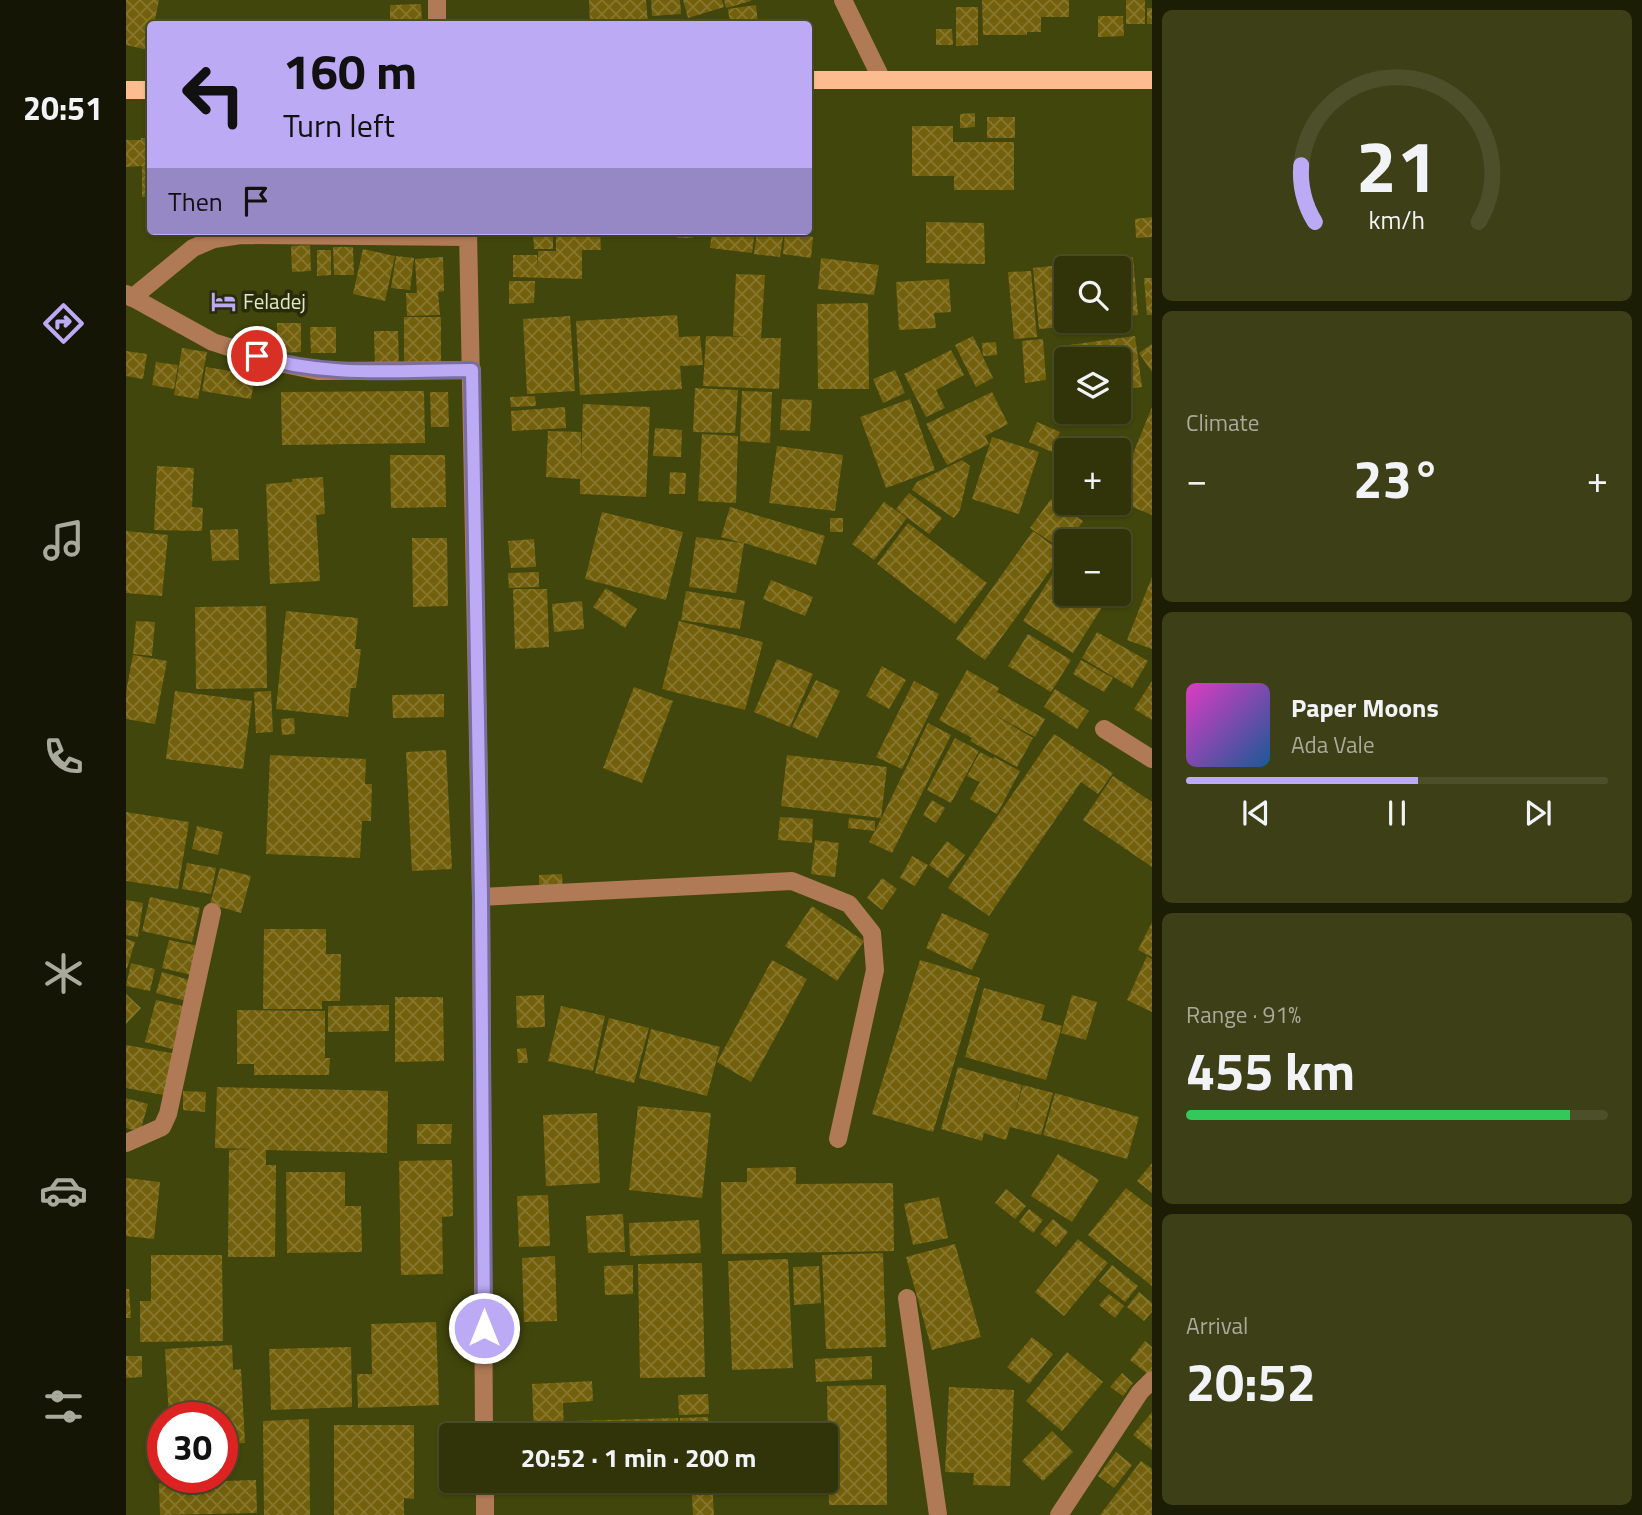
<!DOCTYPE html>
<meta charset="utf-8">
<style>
body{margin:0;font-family:"Titillium Web",sans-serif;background:#3d3f17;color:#f1f3f6;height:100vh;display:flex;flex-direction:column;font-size:26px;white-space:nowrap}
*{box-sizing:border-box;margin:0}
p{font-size:23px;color:#a8aa9c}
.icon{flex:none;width:38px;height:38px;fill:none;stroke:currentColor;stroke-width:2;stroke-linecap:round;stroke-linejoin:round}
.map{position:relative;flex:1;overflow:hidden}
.sheet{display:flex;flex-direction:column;gap:10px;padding:10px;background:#1b1d05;width:490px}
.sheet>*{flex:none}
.guide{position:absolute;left:21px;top:21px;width:665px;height:214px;border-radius:7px;box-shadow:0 2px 5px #0004,0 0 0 2px #4c4f2a;background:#bcaaf5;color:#111;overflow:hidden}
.controls{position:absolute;left:928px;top:256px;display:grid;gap:14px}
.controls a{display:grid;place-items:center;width:77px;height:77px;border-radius:7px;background:#313409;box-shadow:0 2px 5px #0004,0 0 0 2px #4c4f2a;font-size:35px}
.speed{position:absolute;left:21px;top:1402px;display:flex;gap:14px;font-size:35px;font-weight:700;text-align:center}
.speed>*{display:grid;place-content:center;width:91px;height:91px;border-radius:50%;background:#313409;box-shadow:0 2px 5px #0004,0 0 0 2px #4c4f2a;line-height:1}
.speed .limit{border:10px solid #d22;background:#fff;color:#111}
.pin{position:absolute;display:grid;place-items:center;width:60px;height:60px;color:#fff;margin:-30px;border:4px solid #fff;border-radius:50%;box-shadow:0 2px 7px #0007}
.me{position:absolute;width:77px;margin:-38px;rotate:0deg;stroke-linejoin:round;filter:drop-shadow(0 0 5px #0008)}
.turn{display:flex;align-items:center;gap:24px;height:147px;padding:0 21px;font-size:32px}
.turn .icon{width:91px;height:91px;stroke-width:2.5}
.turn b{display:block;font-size:49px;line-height:60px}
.then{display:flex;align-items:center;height:66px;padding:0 21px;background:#0003;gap:14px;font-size:26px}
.big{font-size:52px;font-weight:700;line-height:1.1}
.sheet .widget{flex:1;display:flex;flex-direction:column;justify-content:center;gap:10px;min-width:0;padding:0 24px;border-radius:10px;background:#3d3f17}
.sheet .dial{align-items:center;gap:0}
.dial svg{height:182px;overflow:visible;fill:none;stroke:#4c4f2a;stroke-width:7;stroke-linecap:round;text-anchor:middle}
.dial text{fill:#f1f3f6;stroke:none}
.song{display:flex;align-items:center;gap:21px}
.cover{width:84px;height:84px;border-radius:10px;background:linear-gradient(135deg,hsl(310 70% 55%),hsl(210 70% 35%))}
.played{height:7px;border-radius:4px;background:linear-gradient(90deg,#bcaaf5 55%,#4c4f2a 55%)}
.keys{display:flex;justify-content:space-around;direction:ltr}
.heat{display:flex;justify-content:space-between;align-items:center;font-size:38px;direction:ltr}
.charge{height:10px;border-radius:5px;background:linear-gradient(90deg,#34c759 91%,#4c4f2a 0)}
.trip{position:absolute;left:313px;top:1423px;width:399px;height:70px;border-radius:7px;background:#313409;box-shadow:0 2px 5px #0004,0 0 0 2px #4c4f2a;font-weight:700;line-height:70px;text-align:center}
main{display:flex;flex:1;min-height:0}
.tabs{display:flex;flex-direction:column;width:126px;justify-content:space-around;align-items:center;background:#141504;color:#a8aa9c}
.tabs .icon{width:49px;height:49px}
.tabs .selected{color:#bcaaf5}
.tabs b{font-size:32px;color:#f1f3f6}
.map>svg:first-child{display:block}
</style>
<main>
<nav class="tabs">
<b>20:51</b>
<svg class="icon selected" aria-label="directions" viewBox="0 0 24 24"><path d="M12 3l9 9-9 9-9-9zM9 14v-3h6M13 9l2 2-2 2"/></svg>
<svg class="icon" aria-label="music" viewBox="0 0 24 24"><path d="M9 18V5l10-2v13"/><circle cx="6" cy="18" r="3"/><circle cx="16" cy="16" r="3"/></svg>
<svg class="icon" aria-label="phone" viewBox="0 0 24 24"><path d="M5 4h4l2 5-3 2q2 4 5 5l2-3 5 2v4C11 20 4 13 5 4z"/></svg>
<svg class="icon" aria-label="climate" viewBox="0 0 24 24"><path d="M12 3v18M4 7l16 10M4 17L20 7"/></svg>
<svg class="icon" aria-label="car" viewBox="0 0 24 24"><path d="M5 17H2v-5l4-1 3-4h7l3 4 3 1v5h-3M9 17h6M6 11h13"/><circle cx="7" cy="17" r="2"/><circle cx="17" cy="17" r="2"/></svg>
<svg class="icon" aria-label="filters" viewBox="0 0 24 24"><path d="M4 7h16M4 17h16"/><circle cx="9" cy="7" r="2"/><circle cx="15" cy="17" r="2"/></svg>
</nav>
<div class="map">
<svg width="1026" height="1515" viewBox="0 0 1026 1515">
<defs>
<pattern id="building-cross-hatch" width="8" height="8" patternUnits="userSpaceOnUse" patternTransform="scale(1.75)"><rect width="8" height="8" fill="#73600c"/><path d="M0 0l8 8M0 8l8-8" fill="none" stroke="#87772e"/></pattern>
</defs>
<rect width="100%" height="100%" fill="#41460c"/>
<path fill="url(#building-cross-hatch)" d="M0,0h33l-5,24h-4l-2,26 -22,-5z
M463,0h57l2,24h-58z
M525,0h29l1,14 -29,2z
M557,0h39l2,7 -36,11z
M598,0h27v1l-25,7z
M856,0h87v17h-28v15h-14v3h-44z
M1000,0h19v24h-19z
M295,4l1,20h-32v-19z
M630,5l2,19h-28l-2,-15z
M830,7h22v38l-22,1z
M1021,8h5v16h-5z
M972,16h25l1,20 -26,1z
M810,29h16l1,16h-17z
M849,113v14l-15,1v-14z
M861,117h28v21h-28z
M786,126h41v16h61v48h-60v-14h-42z
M15,138h9v59h-8v-31l-16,1v-27h15z
M1026,217v20l-16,1 -1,-19z
M800,222l58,1 1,41 -59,-1z
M430,231h44l1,19h-19v29l-69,-2v-22h24l1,13v-17h18z
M551,231h15l1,7h-16z
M586,231h43l-3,22 -42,-5z
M631,231h27l-4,26 -26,-3z
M407,233h20v16h-19z
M659,233l28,4 -2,21 -28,-4z
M184,245l1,26 -19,1 -1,-26z
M207,247h20l1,28h-20z
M237,249l32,7 -10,45 -32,-7z
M191,250h14v25l-14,1z
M270,256l18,2 -4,32 -19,-2z
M317,257l1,34 -6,1 2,23 -33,1 -1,-23h11l-2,-34z
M1007,257l5,58 -20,2v-49h-52v52h30v4l-57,5 -6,-61z
M695,258l58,7 -5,30 -56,-6z
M905,271l6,66 -23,2 -6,-67z
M610,274l29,1 -4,63h20l-2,51 -76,-3 3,-50 43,1 -16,-1z
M1018,278h8v37h-5z
M823,279l2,33 -17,1 2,15 -37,2 -3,-48z
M383,281h26l-1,22 -25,1z
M742,303l1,86h-51l-1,-85z
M551,315l2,22 21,-1 3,29 -23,1 2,23 -102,6 -4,-74z
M444,316l5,75 -48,3 -4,-75z
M278,317h37v49l-37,-1z
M151,323h24v29l-24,1z
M184,327h26v26h-25z
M248,331h24l1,35h-24z
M847,336l20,42 -17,9 -21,-42z
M1009,336l7,51 -24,3v-31h-52l-2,5 -2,-18z
M917,339l3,41 -21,3 -3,-42z
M870,342l1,13 -14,1 -1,-13z
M1026,344v28l-13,-19z
M56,348l25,4 -9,47 -24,-4z
M825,350l13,25 -28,15 9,18 -19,9 -22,-43z
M0,351l21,3 -4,25 -17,-3z
M30,362l22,3 -4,24 -22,-4z
M80,367l49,8 -4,24 -49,-8z
M769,370l10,23 -22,10 -10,-24z
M569,388l43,2 -3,43 -42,-1z
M298,391l1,52 -143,2 -1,-53z
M616,391l30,1 -2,51 -30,-2z
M304,392h18l1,35h-18z
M866,392l16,32 -23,12 4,8 -42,21 -21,-41z
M409,396l1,10 -25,1 -1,-10z
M656,399l30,1 -2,31 -30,-1z
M784,399l25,71 -49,18 -26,-71z
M457,404l67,3 -4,90 -66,-3v-15l-34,-2 2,-46 33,1v34z
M439,407l1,21 -54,3 -1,-20z
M1026,407v108l-34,-14v-10z
M911,422l23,10 -8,20 -23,-10z
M529,428l27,2 -1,27 -28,-1z
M576,434l36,2 -2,67 -38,-2z
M866,437l47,15 -20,62 -47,-15z
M651,446l66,9 -8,56 -66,-8z
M264,455h55l1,52 -55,1z
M836,460l8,6 -10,44 -6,8 -42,-28 5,-8z
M31,466l37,2 -2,39 11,1 -1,23 -48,-1z
M544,472l16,1 -1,21h-16z
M197,477l2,37 -9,1 4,66 -50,3 -4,-100 26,-2v-3z
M783,493l33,25 -13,16 -33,-25z
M925,499l32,22 -14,20h-3l-3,9 -33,-22z
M758,502l23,16 -33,42 -22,-16z
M604,507l95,29 -9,29 -72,-22 -8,50 -47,-6 7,-50 47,6 -22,-6z
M476,512l81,20 -17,68 -81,-21z
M704,518h13v14h-13z
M782,523l79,60 -32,41 -78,-60z
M112,529l1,31 -27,1 -2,-31z
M0,531l42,4 -6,61 -36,-3z
M907,531l30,22 -78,107 -29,-21z
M286,538h35l1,68 -35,1z
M408,539l2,28 -25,1 -3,-27z
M940,553v40h45l-38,60 -50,-32z
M992,562l10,6 -10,14z
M413,572v15l-30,1 -1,-15z
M1026,577v72l-25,-9z
M645,580l42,17 -8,19 -42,-17z
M480,588l31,21 -12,19 -32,-21z
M387,589h34l2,58 -34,2z
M560,591l59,10 -5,28 -59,-9z
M456,601l2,28 -30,3 -2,-28z
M140,606l1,82 -71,1 -1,-82z
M160,611l72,7 -3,31h6l-5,39h-5l-3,29 -72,-8z
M10,621l19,1 -3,34 -19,-2z
M553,621l84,21 -18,68 -83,-21z
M971,632l51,29 -16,27 -50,-30z
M902,634l43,26 -20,32 -43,-26z
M7,655l34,6 -12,63 -29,-5v-27z
M651,659l36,15 -23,53 -36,-15z
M955,660l32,18 -9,14 -31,-18z
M756,666l24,14 -17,29 -23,-13z
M841,670l32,18 -2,4 48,27 -10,18 -49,-27 47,28 -16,29 -47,-26 2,-3 -33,-18z
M690,680l24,11 -23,47 -25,-11z
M788,681l25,13 -37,75 -26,-12z
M1026,681v39l-18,-11z
M508,687l39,14 -31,82 -39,-15z
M929,689l34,22 -12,18 -33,-22z
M49,691l77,10 -9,68 -77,-10z
M145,691l2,41 -17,1 -2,-41z
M318,694v23l-51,1 -1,-23z
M168,718l1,16 -13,1 -1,-16z
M802,723l23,12 -59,118 -23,-11 6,-11 -27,-3 1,-10 26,3v10z
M928,734l59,39 -15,21 -17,-12 -92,134 -41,-28z
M829,738l24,13 -28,52 -24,-13z
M320,750l6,119 -40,2 -6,-119z
M854,752l13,7 1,-2 26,14 -23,43 -27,-15 10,-17 -13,-6z
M144,755l96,4 -1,25h7l-1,37h-9l-2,37 -94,-4z
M661,755l100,12 -6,51 -100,-12z
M987,776l39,26v65l-69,-47z
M806,800l13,8 -9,15 -13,-8z
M0,812l63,10 -11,67 -52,-8z
M654,817l33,2 -1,24 -34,-3z
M71,826l26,6 -5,23 -26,-6z
M689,840l24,3 -4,34 -24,-3z
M821,841l18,14 -17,23 -19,-13z
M786,856l16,9 -13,21 -15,-8z
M61,863l29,5 -5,26 -29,-5z
M94,868l31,8 -10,37 -31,-9z
M436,874l1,17 -24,1v-17z
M756,878l15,11 -15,21 -15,-12z
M24,897l50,11 -8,34 -50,-11z
M0,900l17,3 -5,34 -12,-2z
M686,906l52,35 -27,40 -52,-35z
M816,913l47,21 -17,36 -46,-22z
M1026,922v35l-14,-7z
M138,929h62v25h15l-1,47h-18v8h-59z
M0,939l9,3 -8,26h-1z
M43,940l34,7 -7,29 -34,-8z
M1021,956l5,3v53l-25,-12z
M646,960l35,19 -56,103 -34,-20z
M794,960l60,18 -47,154 -61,-18z
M5,963l24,6 -5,22 -24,-5z
M36,972l34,10 -6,20 -34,-9z
M858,988l61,17 -4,15 21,6 -16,54 -81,-23z
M0,994l15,14 -15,16z
M418,995l1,32 -28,1 -1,-32z
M946,995l25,7 -11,38 -25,-7z
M269,997h48l1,64 -49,1z
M30,1000l31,7 -11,43 -31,-8z
M263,1005v26l-61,1v-26z
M435,1006l44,10 -12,55 -45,-10z
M111,1010l88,1v47h5l-1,17h-75v-11h-17z
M483,1018l40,10 -15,55 -39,-10z
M525,1029l69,18 -13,49 -68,-18z
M0,1045l51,9 -8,42 -43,-8z
M400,1048l2,15h-10l-1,-14z
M832,1067l64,18 -9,35 10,-35 30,8 -12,42 -31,-8 -4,13 -22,-7 -2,8 -41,-12z
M91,1087l171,4 -1,62 -121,-3v15h10l-1,92h-47l1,-107 25,-1 -39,-1z
M57,1091l23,1 -1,20 -22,-2z
M929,1093l84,24 -12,42 -84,-24z
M0,1098l22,6 -8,28 -14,-4z
M512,1106l73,7 -9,85 -73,-8z
M471,1113l3,70 -54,3 -3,-71z
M291,1124h35l-1,20h-34z
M932,1154l41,26 -27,42 -41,-26z
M326,1160l1,56 -11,1 1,57 -42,1 -2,-114z
M1026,1163v30l-15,-12z
M670,1167v17l97,-1 1,68 -172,3 -1,-72h26v-14z
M160,1172h59v34h16l1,46 -75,1z
M0,1178l34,4 -6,57 -28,-3z
M1000,1188l26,20v78l-64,-51z
M880,1189l20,17 -11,13 -20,-16z
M422,1195l2,51 -31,1 -2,-51z
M813,1197l9,41 -35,7 -9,-41z
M903,1209l14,11 -10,13 -14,-11z
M497,1214l2,38 -37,1 -2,-37z
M927,1219l15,13 -12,15 -16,-13z
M573,1220l2,33 -71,3 -1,-33z
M952,1239l30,24 -44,53 -29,-24z
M829,1244l26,93 -49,13 -26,-93z
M757,1253l3,94 -60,2 -4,-94z
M25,1255h71l1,86 -83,1v-41h11z
M429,1256l2,65 -33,1 -2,-64z
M662,1259l5,109 -61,2 -4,-109z
M576,1263l3,114 -65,1 -2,-114z
M507,1265v29l-28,1 -1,-29z
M986,1265l26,21 -13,16 -26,-21z
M693,1266l2,37 -27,2 -1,-38z
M0,1289h3l2,29h-5z
M1013,1292l13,11v9l-8,9 -17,-14z
M983,1294l15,12 -9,12 -16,-13z
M310,1322l3,83 -81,3 -1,-34h15l-1,-50z
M906,1337l21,17 -24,30 -22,-17z
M1019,1341l7,6v25l-3,3 -19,-15z
M106,1345l1,25 8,-1 4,74 -23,1v-26h-53l-4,-69z
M225,1347l1,60 -81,3 -2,-61z
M941,1352l36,30 -41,49 -36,-30z
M0,1356h16v21l-16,1z
M746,1356v23l-56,3 -1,-23z
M996,1373l11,10 -10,13 -13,-9z
M466,1381l1,20 -30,2 1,31 -30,1 -2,-51z
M760,1385l1,120h-58l-2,-119z
M823,1387l65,3 -4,96 -37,-1 1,-12 -29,-1z
M582,1394l1,20 -30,1 -1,-20z
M1026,1412v38l-19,-15z
M582,1417l1,18h-28l-1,-17z
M552,1418l1,17h-107v-14z
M183,1419l1,96h-46l-1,-94z
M208,1425h80v74l-10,-1v17h-70z
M926,1431l21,21 -30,29 -21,-20z
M990,1452l16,13 -18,23 -16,-12z
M1015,1461l11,8v46h-52z
M130,1480l1,33 -97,2 -1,-32z
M400,1480h35v11h-35z
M447,1480h107v4l-107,3z
M565,1480h21l2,35h-21z"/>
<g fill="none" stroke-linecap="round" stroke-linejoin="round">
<path stroke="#af7a55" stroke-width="18" d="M311,0v24
M717,0l39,80
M342,231l13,666 3,538
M0,294l87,48 66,21 39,8 154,-1
M6,298l61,-50 21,-9 27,-4 227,2
M978,729l48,30
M355,897l311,-16 57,23 23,29 3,37 -37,169
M0,1143l36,-16 6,-13 44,-202
M781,1298l31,217
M359,1480v35
M933,1515l81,-123 12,-12"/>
<path stroke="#fdbb90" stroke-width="18" d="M682,80h344
M0,90h24"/>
</g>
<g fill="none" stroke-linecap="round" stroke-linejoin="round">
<defs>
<path id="route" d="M131,356c69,22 143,14 215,14l9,527 3,431"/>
</defs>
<use href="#route" stroke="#7a6e9f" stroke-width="18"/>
<use href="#route" stroke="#bcaaf5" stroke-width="12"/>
</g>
<defs>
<symbol id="hotel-bare" viewBox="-9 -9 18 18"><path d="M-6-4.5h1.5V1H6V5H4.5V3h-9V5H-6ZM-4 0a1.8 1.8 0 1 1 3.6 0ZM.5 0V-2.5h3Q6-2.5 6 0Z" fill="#bcaaf5" stroke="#282b0c" stroke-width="2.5" paint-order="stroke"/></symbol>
</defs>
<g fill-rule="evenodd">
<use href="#hotel-bare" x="80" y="284" width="35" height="35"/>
</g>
<g text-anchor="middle" stroke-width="7" stroke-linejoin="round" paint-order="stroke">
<g font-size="21" fill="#e3e9c4" stroke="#282b0c" text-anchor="start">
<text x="117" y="309">Feladej</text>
</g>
</g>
</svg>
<div class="controls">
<a><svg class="icon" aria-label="search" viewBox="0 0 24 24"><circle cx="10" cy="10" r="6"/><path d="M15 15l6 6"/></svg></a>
<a><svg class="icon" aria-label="layers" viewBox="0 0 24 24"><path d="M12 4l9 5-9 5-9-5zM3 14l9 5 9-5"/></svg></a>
<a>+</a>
<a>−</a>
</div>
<div class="speed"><div class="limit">30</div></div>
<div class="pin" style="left:131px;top:356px;background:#d93025"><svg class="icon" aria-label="arrive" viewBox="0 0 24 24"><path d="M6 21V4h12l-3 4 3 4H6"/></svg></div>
<svg class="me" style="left:358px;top:1328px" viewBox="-20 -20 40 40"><circle r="17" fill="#bcaaf5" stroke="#fff" stroke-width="3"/><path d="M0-11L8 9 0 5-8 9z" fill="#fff"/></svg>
<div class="trip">20:52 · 1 min · 200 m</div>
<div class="guide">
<div class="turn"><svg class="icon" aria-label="left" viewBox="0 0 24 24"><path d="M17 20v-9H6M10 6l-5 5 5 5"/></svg><div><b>160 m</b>Turn left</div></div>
<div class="then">Then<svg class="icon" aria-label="arrive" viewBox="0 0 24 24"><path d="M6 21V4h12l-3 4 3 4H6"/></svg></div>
</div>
</div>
<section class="sheet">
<div class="widget dial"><svg viewBox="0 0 100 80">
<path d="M14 69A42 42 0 1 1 86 69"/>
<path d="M14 69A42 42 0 0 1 8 44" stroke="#bcaaf5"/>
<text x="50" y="56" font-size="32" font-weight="700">21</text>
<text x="50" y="72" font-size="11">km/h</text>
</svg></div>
<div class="widget"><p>Climate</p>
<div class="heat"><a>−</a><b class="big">23°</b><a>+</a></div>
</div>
<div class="widget">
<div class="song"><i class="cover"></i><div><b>Paper Moons</b><p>Ada Vale</p></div></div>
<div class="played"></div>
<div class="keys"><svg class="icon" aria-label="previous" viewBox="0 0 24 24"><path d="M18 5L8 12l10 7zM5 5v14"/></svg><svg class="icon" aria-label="pause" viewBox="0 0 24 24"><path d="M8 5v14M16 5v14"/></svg><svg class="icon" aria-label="next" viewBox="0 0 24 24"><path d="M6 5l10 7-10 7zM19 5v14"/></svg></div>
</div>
<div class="widget"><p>Range · 91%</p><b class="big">455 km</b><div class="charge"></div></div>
<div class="widget"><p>Arrival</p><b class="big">20:52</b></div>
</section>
</main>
